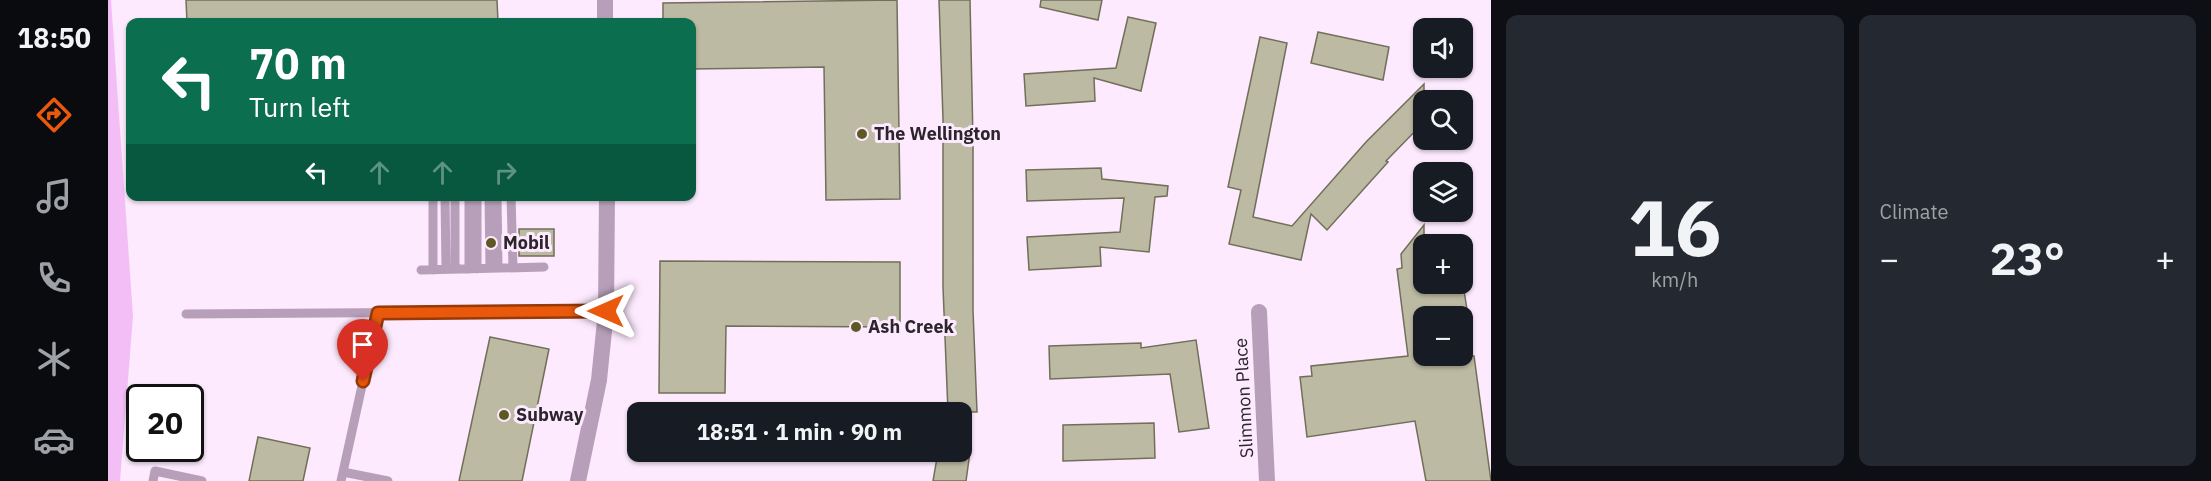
<!DOCTYPE html>
<meta charset="utf-8">
<style>
body{margin:0;font-family:"IBM Plex Sans",sans-serif;background:#242831;color:#f1f3f6;height:100vh;display:flex;flex-direction:column;font-size:22px;white-space:nowrap}
*{box-sizing:border-box;margin:0}
p{font-size:20px;color:#9ea1a6}
.icon{flex:none;width:33px;height:33px;fill:none;stroke:currentColor;stroke-width:2;stroke-linecap:round;stroke-linejoin:round}
.map{position:relative;flex:1;overflow:hidden}
.drawer{display:flex;flex-direction:column;gap:15px;padding:15px;background:#0d0f14;width:720px}
.drawer>*{flex:none}
.banner{position:absolute;left:18px;top:18px;width:570px;height:183px;border-radius:12px;box-shadow:0 2px 4px #0004;background:#0b6e4f;color:#fff;overflow:hidden}
.controls{position:absolute;left:1305px;top:18px;display:grid;gap:12px}
.controls a{display:grid;place-items:center;width:60px;height:60px;border-radius:12px;background:#171b24;box-shadow:0 2px 4px #0004;font-size:30px}
.speed{position:absolute;left:18px;top:384px;display:flex;gap:12px;font-size:30px;font-weight:700;text-align:center}
.speed>*{display:grid;place-content:center;width:78px;height:78px;border-radius:50%;background:#171b24;box-shadow:0 2px 4px #0004;line-height:1}
.speed .limit{border:3px solid #111;border-radius:9px;background:#fff;color:#111}
.pin{position:absolute;display:grid;place-items:center;width:51px;height:51px;color:#fff;margin:-62px -26px;border-radius:50% 50% 50% 0;rotate:-45deg;box-shadow:0 0 6px #0007}
.pin .icon{rotate:45deg}
.me{position:absolute;width:66px;margin:-33px;rotate:270deg;stroke-linejoin:round;filter:drop-shadow(0 0 4px #0008)}
.turn{display:flex;align-items:center;gap:21px;height:126px;padding:0 24px;font-size:27px}
.turn .icon{width:78px;height:78px;stroke-width:2.5}
.turn b{display:block;font-size:42px;line-height:51px}
.lanes{display:flex;align-items:center;height:57px;padding:0 24px;background:#0003;justify-content:center;gap:30px;direction:ltr}
.lanes .off{opacity:.35}
.big{font-size:45px;font-weight:700;line-height:1.1}
.drawer .widget{flex:1;display:flex;flex-direction:column;justify-content:center;gap:9px;min-width:0;padding:0 21px;border-radius:12px;background:#242831}
.drawer .dial{align-items:center;gap:0}
.dial b{font-size:78px;line-height:1}
.heat{display:flex;justify-content:space-between;align-items:center;font-size:33px;direction:ltr}
.drawer .tiles{flex:1;display:grid;gap:15px;grid-template-columns:repeat(2,1fr)}
.trip{position:absolute;left:519px;top:402px;width:345px;height:60px;border-radius:12px;background:#171b24;box-shadow:0 2px 4px #0004;font-weight:700;line-height:60px;text-align:center}
main{display:flex;flex:1;min-height:0}
.tabs{display:flex;flex-direction:column;width:108px;justify-content:space-around;align-items:center;background:#090b0e;color:#9ea1a6}
.tabs .icon{width:42px;height:42px}
.tabs .on{color:#ea580c}
.tabs b{font-size:27px;color:#f1f3f6}
.map>svg:first-child{display:block}
</style>
<main>
<nav class="tabs">
<b>18:50</b>
<svg class="icon on" aria-label="directions" viewBox="0 0 24 24"><path d="M12 3l9 9-9 9-9-9zM9 14v-3h6M13 9l2 2-2 2"/></svg>
<svg class="icon" aria-label="music" viewBox="0 0 24 24"><path d="M9 18V5l10-2v13"/><circle cx="6" cy="18" r="3"/><circle cx="16" cy="16" r="3"/></svg>
<svg class="icon" aria-label="phone" viewBox="0 0 24 24"><path d="M5 4h4l2 5-3 2q2 4 5 5l2-3 5 2v4C11 20 4 13 5 4z"/></svg>
<svg class="icon" aria-label="climate" viewBox="0 0 24 24"><path d="M12 3v18M4 7l16 10M4 17L20 7"/></svg>
<svg class="icon" aria-label="car" viewBox="0 0 24 24"><path d="M5 17H2v-5l4-1 3-4h7l3 4 3 1v5h-3M9 17h6M6 11h13"/><circle cx="7" cy="17" r="2"/><circle cx="17" cy="17" r="2"/></svg>
</nav>
<div class="map">
<svg width="1383" height="481" viewBox="0 0 1383 481">
<rect width="100%" height="100%" fill="#fdeafe"/>
<path fill="#f3bef6" d="M0,0h3l22,316 -13,165h-12z"/>
<path fill="#bcbaa2" stroke="#716f59" stroke-width="1.5" d="M78,0h311l1,22h-311z
M789,0l3,199 -74,1 -2,-133 -132,2v-47h-29v-19z
M831,0h31l3,140v170l4,102h-29l-5,-125v-168z
M933,0h61l-4,20 -58,-13z
M1020,17l28,6 -15,68 -47,-13 1,23 -69,5 -2,-32 92,-6z
M1210,32l71,15 -6,33 -72,-17z
M1152,37l27,6 -34,174 39,9 74,-84 58,-58v38l-38,39 2,1 -61,68 -16,-16 -10,46 -72,-16 12,-54 -13,-3z
M993,168l1,11 66,7 -1,10 -12,1 -6,55 -49,-5 1,19 -72,4 -2,-33 93,-5 4,-34 -97,3 -1,-31z
M1316,225v59h39l5,32h-44v40h50l17,125h-65l-11,-60 -108,16 -7,-60 12,-1 -1,-10 97,-10 -11,-87 5,-1 -1,-14z
M411,229h35v27h-35z
M552,261l240,1v65l-174,-1 -1,67h-66z
M382,337l59,12 -27,132h-63z
M1088,340l13,88 -30,4 -9,-58 -120,5 -1,-33 92,-3v5z
M1046,423l1,35 -92,3v-36z
M150,437l52,11 -7,33h-54z
M830,452h32l-4,29h-33z"/>
<g fill="none" stroke-linecap="round" stroke-linejoin="round">
<path stroke="#b79fb9" stroke-width="9" d="M325,196v74
M337,196l1,73
M381,196l1,72
M389,196l1,72
M403,196l2,72
M347,269v-73
M361,269v-73
M369,269v-73
M313,270l123,-3
M78,314l420,-3
M235,472l35,-159
M45,481l2,-10 47,10
M233,481l2,-9 45,9"/>
<path stroke="#b79fb9" stroke-width="16" d="M497,0v22
M1151,312l8,169
M470,481l21,-101 7,-69 1,-115"/>
</g>
<g fill="none" stroke-linecap="round" stroke-linejoin="round">
<defs>
<path id="route" d="M255,381l15,-68 228,-2"/>
</defs>
<use href="#route" stroke="#983908" stroke-width="15"/>
<use href="#route" stroke="#ea580c" stroke-width="10"/>
</g>
<g fill="#5e5825" stroke="#fdeafe" stroke-width="2">
<circle cx="754" cy="134" r="6"/>
<circle cx="383" cy="243" r="6"/>
<circle cx="748" cy="327" r="6"/>
<circle cx="396" cy="415" r="6"/>
</g>
<g text-anchor="middle" stroke-width="6" stroke-linejoin="round" paint-order="stroke">
<g font-size="18" font-weight="bold" fill="#2c252c" stroke="#fdeafe" text-anchor="start">
<text x="766" y="140">The Wellington</text>
<text x="395" y="249">Mobil</text>
<text x="760" y="333">Ash Creek</text>
<text x="408" y="421">Subway</text>
</g>
<g font-size="18" fill="#2c252c" stroke="#fdeafe">
<text transform="translate(1136 398) rotate(-93)" y="6">Slimmon Place</text>
</g>
</g>
</svg>
<div class="controls">
<a><svg class="icon" aria-label="sound" viewBox="0 0 24 24"><path d="M4 9h4l5-4v14l-5-4H4zM17 9q2 3 0 6"/></svg></a>
<a><svg class="icon" aria-label="search" viewBox="0 0 24 24"><circle cx="10" cy="10" r="6"/><path d="M15 15l6 6"/></svg></a>
<a><svg class="icon" aria-label="layers" viewBox="0 0 24 24"><path d="M12 4l9 5-9 5-9-5zM3 14l9 5 9-5"/></svg></a>
<a>+</a>
<a>−</a>
</div>
<div class="speed"><div class="limit">20</div></div>
<div class="pin" style="left:255px;top:381px;background:#d93025"><svg class="icon" aria-label="arrive" viewBox="0 0 24 24"><path d="M6 21V4h12l-3 4 3 4H6"/></svg></div>
<svg class="me" style="left:498px;top:311px" viewBox="-20 -20 40 40"><path d="M0-17L14 15 0 8-14 15z" fill="#ea580c" stroke="#fff" stroke-width="4"/></svg>
<div class="trip">18:51 · 1 min · 90 m</div>
<div class="banner">
<div class="turn"><svg class="icon" aria-label="left" viewBox="0 0 24 24"><path d="M17 20v-9H6M10 6l-5 5 5 5"/></svg><div><b>70 m</b>Turn left</div></div>
<div class="lanes"><svg class="icon" aria-label="left" viewBox="0 0 24 24"><path d="M17 20v-9H6M10 6l-5 5 5 5"/></svg><svg class="icon off" aria-label="ahead" viewBox="0 0 24 24"><path d="M12 20V5M6 11l6-6 6 6"/></svg><svg class="icon off" aria-label="ahead" viewBox="0 0 24 24"><path d="M12 20V5M6 11l6-6 6 6"/></svg><svg class="icon off" aria-label="right" viewBox="0 0 24 24"><path d="M7 20v-9h11M14 6l5 5-5 5"/></svg></div>
</div>
</div>
<section class="drawer">
<div class="tiles">
<div class="widget dial"><b>16</b><p>km/h</p></div>
<div class="widget"><p>Climate</p>
<div class="heat"><a>−</a><b class="big">23°</b><a>+</a></div>
</div>
</div>
</section>
</main>
